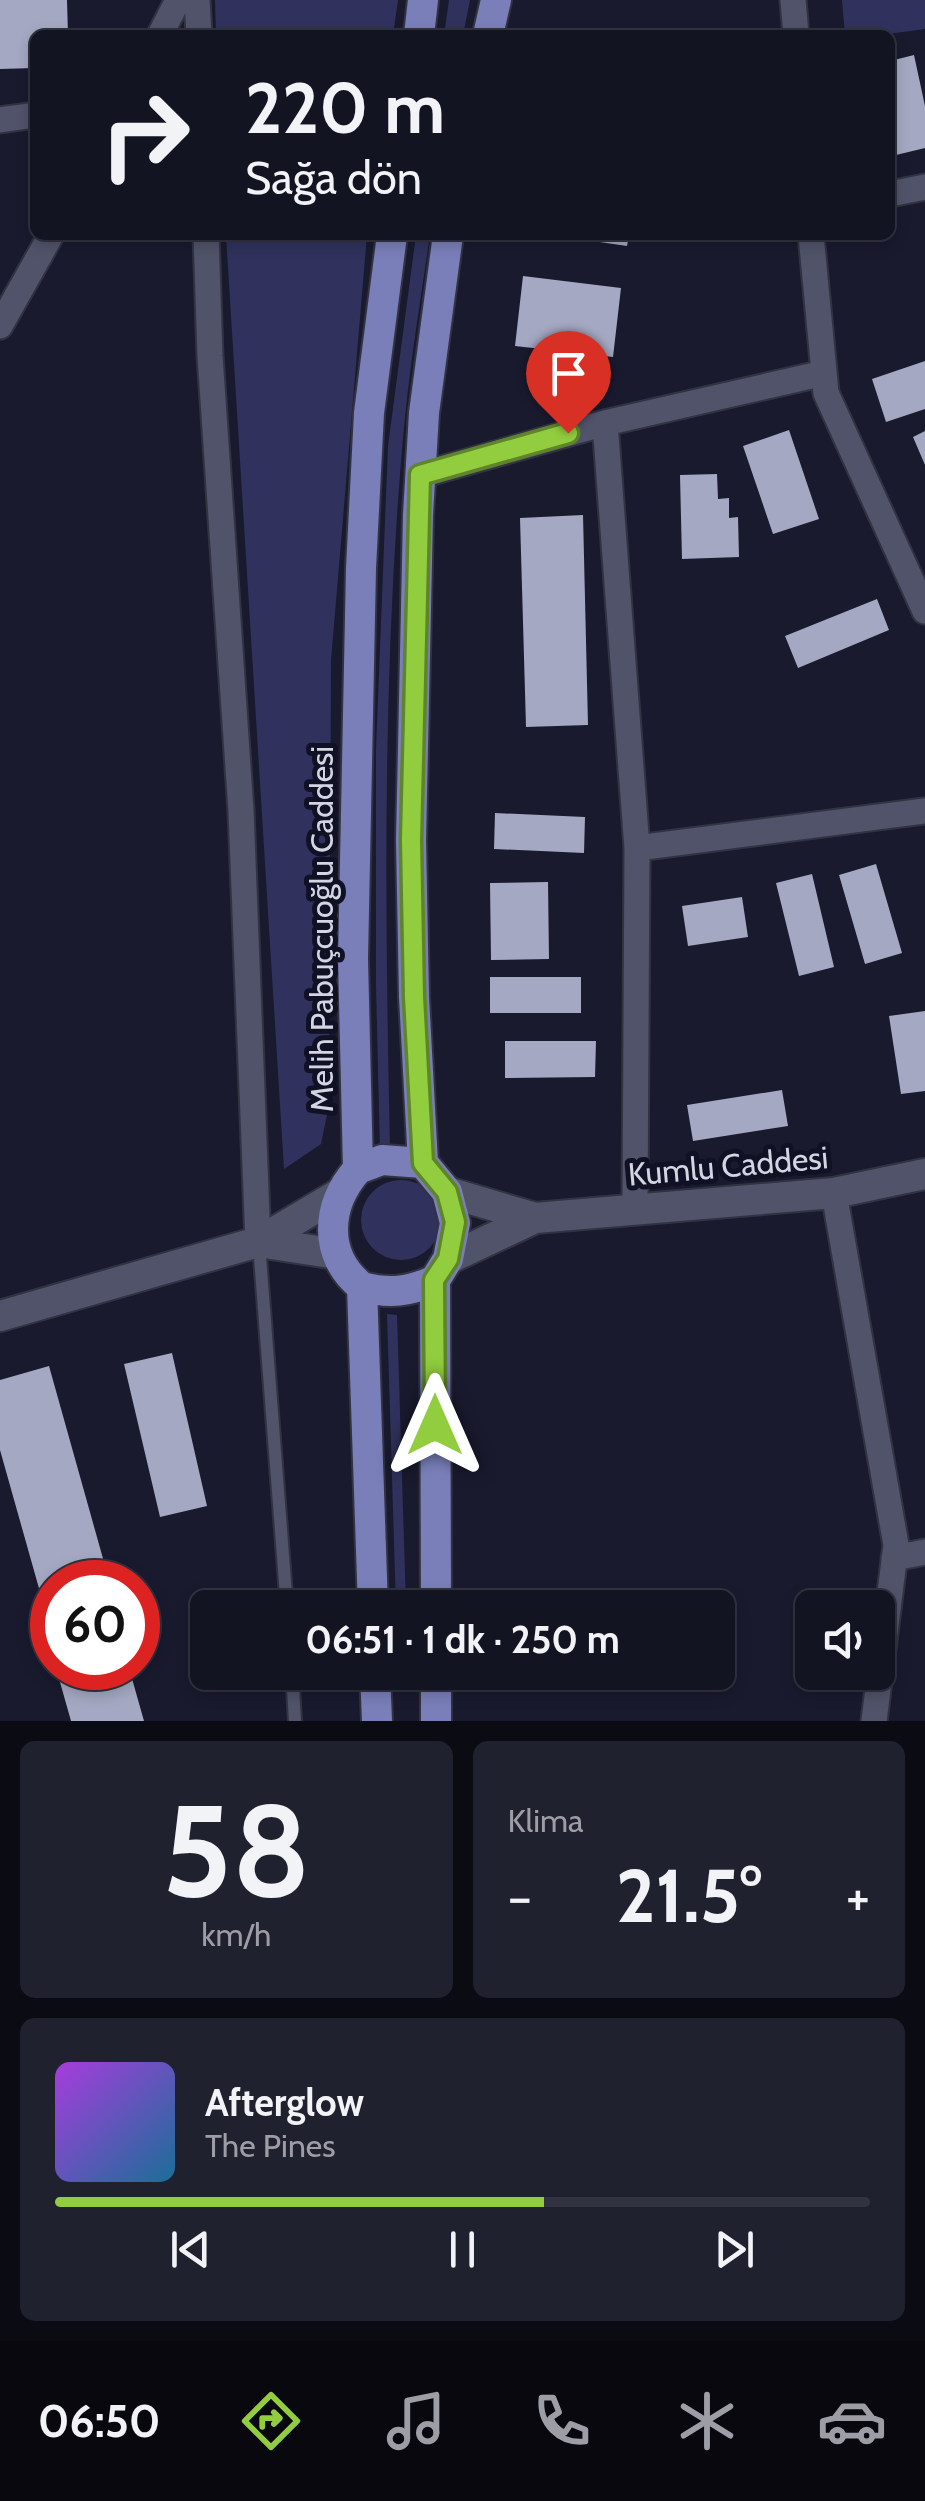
<!DOCTYPE html>
<html lang="tr">
<meta charset="utf-8">
<style>
body{margin:0;font-family:Cabin,sans-serif;background:#20212f;color:#f1f3f6;height:100vh;display:flex;flex-direction:column;font-size:38px;white-space:nowrap}
*{box-sizing:border-box;margin:0}
p{font-size:32px;color:#9d9ea5}
.icon{flex:none;width:55px;height:55px;fill:none;stroke:currentColor;stroke-width:2;stroke-linecap:round;stroke-linejoin:round}
.map{position:relative;height:1721px;overflow:hidden}
.drawer{display:flex;flex-direction:column;gap:20px;padding:20px;background:#0a0b13;flex:1}
.drawer>*{flex:none}
.guide{position:absolute;left:30px;top:30px;width:865px;height:210px;border-radius:15px;box-shadow:0 5px 15px #0003,0 0 0 2px #323340;background:#131422;color:#f1f3f6;overflow:hidden}
.fabs{position:absolute;left:795px;top:1590px;display:grid;gap:20px}
.fabs a{display:grid;place-items:center;width:100px;height:100px;border-radius:15px;background:#131422;box-shadow:0 5px 15px #0003,0 0 0 2px #323340;font-size:50px}
.speed{position:absolute;left:30px;top:1560px;display:flex;gap:20px;font-size:50px;font-weight:700;text-align:center}
.speed>*{display:grid;place-content:center;width:130px;height:130px;border-radius:50%;background:#131422;box-shadow:0 5px 15px #0003,0 0 0 2px #323340;line-height:1}
.speed .limit{border:15px solid #d22;background:#fff;color:#111}
.pin{position:absolute;display:grid;place-items:center;width:85px;height:85px;color:#fff;margin:-102px -42px;border-radius:50% 50% 50% 0;rotate:-45deg;box-shadow:0 0 10px #0007}
.pin .icon{rotate:45deg}
.me{position:absolute;width:110px;margin:-55px;rotate:0deg;stroke-linejoin:round;filter:drop-shadow(0 0 8px #0008)}
.turn{display:flex;align-items:center;gap:35px;height:210px;padding:0 50px;font-size:45px}
.turn .icon{width:130px;height:130px;stroke-width:2.5}
.turn b{display:block;font-size:70px;line-height:85px}
.big{font-size:75px;font-weight:700;line-height:1.1}
.drawer .tile{flex:1;display:flex;flex-direction:column;justify-content:center;gap:15px;min-width:0;padding:0 35px;border-radius:15px;background:#20212f}
.drawer .dial{align-items:center;gap:0}
.dial b{font-size:130px;line-height:1}
.song{display:flex;align-items:center;gap:30px}
.cover{width:120px;height:120px;border-radius:15px;background:linear-gradient(135deg,hsl(280 70% 55%),hsl(200 70% 35%))}
.played{height:10px;border-radius:5px;background:linear-gradient(90deg,#91cd3f 60%,#323340 60%)}
.keys{display:flex;justify-content:space-around;direction:ltr}
.heat{display:flex;justify-content:space-between;align-items:center;font-size:55px;direction:ltr}
.drawer .tiles{flex:1;display:grid;gap:20px;grid-template-columns:1fr 1fr}
.tile:last-child{grid-column:span 2}
.trip{position:absolute;left:190px;top:1590px;width:545px;height:100px;border-radius:15px;background:#131422;box-shadow:0 5px 15px #0003,0 0 0 2px #323340;font-weight:700;line-height:100px;text-align:center}
.dock{display:flex;height:160px;justify-content:space-around;align-items:center;background:#08080e;color:#9d9ea5}
.dock .icon{width:70px;height:70px}
.dock .selected{color:#91cd3f}
.dock b{font-size:45px;color:#f1f3f6}
.map>svg:first-child{display:block}
</style>
<div class="map">
<svg width="925" height="1721" viewBox="0 0 925 1721">
<rect width="100%" height="100%" fill="#191a2e"/>
<path fill="#30325d" d="M215,0h183l-5,35h-177z
M449,0h21l-7,35h-19z
M842,0h83v29l-45,6h-35z
M226,235h141l-36,425 -2,445 -8,39 -37,25z
M416,235h14c-10,68 -21,135 -27,203 -21,237 -18,476 -13,713h-10l-4,-166v-236l12,-303z
M361 1220a40 40 0 1 1 80 0a40 40 0 1 1-80 0Z
M387,1314l10,1 9,292h-10z"/>
<path fill="#a4a8c2" d="M0,0h67l1,35h-33v33l-35,1z
M914,55l11,51v42l-29,7 -6,-27v-67z
M552,235h77l-2,11z
M523,276l98,12 -8,69 -98,-11z
M925,361v48l-39,13 -14,-43z
M789,430l30,89 -46,15 -30,-88z
M925,431v34l-12,-28z
M717,474l1,25 11,-1v20l9,-1 1,40 -57,2 -2,-84z
M583,515l5,210 -62,2 -6,-209z
M877,599l12,31 -91,38 -13,-32z
M495,813l90,4 -1,36 -90,-4z
M876,864l26,89 -37,11 -26,-89z
M812,874l22,93 -35,9 -23,-93z
M548,882l1,77 -58,1 -1,-77z
M742,897l6,40 -60,9 -6,-40z
M490,977h91v36h-91z
M925,1011v80l-24,3 -12,-78z
M505,1041h91l-1,36 -90,1z
M782,1090l6,36 -95,15 -6,-36z
M172,1353l35,153 -47,11 -36,-153z
M49,1366l60,214 -57,2v14l-10,3 -42,-149v-70z
M56,1668h73l15,53h-73z"/>
<g fill="none" stroke-linecap="round" stroke-linejoin="round">
<defs>
<path id="lane" d="M259,1244l28,364
M292,1672l3,49"/>
<path id="street" d="M197,0l2,35
M793,0l3,35
M160,35l18,-35
M0,120l35,-5
M890,194l35,-7
M206,235l4,121 31,455 17,431
M811,235l15,158 99,218
M0,326l51,-91
M605,423l32,425 -2,361
M421,475l184,-52 219,-50
M637,848l288,-37
M834,1193l62,352 -22,176
M894,1558l31,-6"/>
<path id="secondary" d="M447,1192l88,26
M258,1242l79,12
M448,1259l87,-41 299,-25 91,-19
M0,1316l258,-74 81,-48"/>
<path id="primary" d="M419,35l4,-35
M488,35l8,-35
M358,1169l24,-9 41,3
M362,1287c27,7 47,5 73,-7
M373,1608l-11,-321c-40,-32 -36,-82 -4,-118l-5,-210 8,-391 8,-155 23,-178
M436,1608l-1,-328 13,-21 7,-36 -8,-31 -24,-29 -9,-166 -3,-157 7,-325 6,-102 24,-178
M375,1672l2,49
M436,1672v49"/>
</defs>
<use href="#lane" stroke="#323342" stroke-width="16"/>
<use href="#street" stroke="#323342" stroke-width="29"/>
<use href="#secondary" stroke="#323342" stroke-width="34"/>
<use href="#primary" stroke="#323342" stroke-width="34"/>
<use href="#lane" stroke="#51536a" stroke-width="12"/>
<use href="#street" stroke="#51536a" stroke-width="25"/>
<use href="#secondary" stroke="#51536a" stroke-width="30"/>
<use href="#primary" stroke="#7a7fba" stroke-width="30"/>
</g>
<g fill="none" stroke-linecap="round" stroke-linejoin="round">
<defs>
<path id="route" d="M435,1425l-1,-145 14,-21 7,-37 -8,-30 -24,-29 -9,-166 -3,-157 9,-365 148,-42"/>
</defs>
<use href="#route" stroke="#5e8529" stroke-width="25"/>
<use href="#route" stroke="#91cd3f" stroke-width="18"/>
</g>
<g text-anchor="middle" stroke-width="10" stroke-linejoin="round" paint-order="stroke">
<g font-size="32" fill="#d3d5e3" stroke="#101124">
<text transform="translate(322 929) rotate(-90)" y="11">Melih Pabuçcuoğlu Caddesi</text>
<text transform="translate(728 1166) rotate(-5)" y="11">Kumlu Caddesi</text>
</g>
</g>
</svg>
<div class="fabs">
<a><svg class="icon" aria-label="sound" viewBox="0 0 24 24"><path d="M4 9h4l5-4v14l-5-4H4zM17 9q2 3 0 6"/></svg></a>
</div>
<div class="speed"><div class="limit">60</div></div>
<div class="pin" style="left:568px;top:433px;background:#d93025"><svg class="icon" aria-label="arrive" viewBox="0 0 24 24"><path d="M6 21V4h12l-3 4 3 4H6"/></svg></div>
<svg class="me" style="left:435px;top:1425px" viewBox="-20 -20 40 40"><path d="M0-17L14 15 0 8-14 15z" fill="#91cd3f" stroke="#fff" stroke-width="4"/></svg>
<div class="trip">06:51 · 1 dk · 250 m</div>
<div class="guide">
<div class="turn"><svg class="icon" aria-label="right" viewBox="0 0 24 24"><path d="M7 20v-9h11M14 6l5 5-5 5"/></svg><div><b>220 m</b>Sağa dön</div></div>
</div>
</div>
<section class="drawer">
<div class="tiles">
<div class="tile dial"><b>58</b><p>km/h</p></div>
<div class="tile"><p>Klima</p>
<div class="heat"><a>−</a><b class="big">21.5°</b><a>+</a></div>
</div>
<div class="tile">
<div class="song"><i class="cover"></i><div><b>Afterglow</b><p>The Pines</p></div></div>
<div class="played"></div>
<div class="keys"><svg class="icon" aria-label="previous" viewBox="0 0 24 24"><path d="M18 5L8 12l10 7zM5 5v14"/></svg><svg class="icon" aria-label="pause" viewBox="0 0 24 24"><path d="M8 5v14M16 5v14"/></svg><svg class="icon" aria-label="next" viewBox="0 0 24 24"><path d="M6 5l10 7-10 7zM19 5v14"/></svg></div>
</div>
</div>
</section>
<nav class="dock">
<b>06:50</b>
<svg class="icon selected" aria-label="directions" viewBox="0 0 24 24"><path d="M12 3l9 9-9 9-9-9zM9 14v-3h6M13 9l2 2-2 2"/></svg>
<svg class="icon" aria-label="music" viewBox="0 0 24 24"><path d="M9 18V5l10-2v13"/><circle cx="6" cy="18" r="3"/><circle cx="16" cy="16" r="3"/></svg>
<svg class="icon" aria-label="phone" viewBox="0 0 24 24"><path d="M5 4h4l2 5-3 2q2 4 5 5l2-3 5 2v4C11 20 4 13 5 4z"/></svg>
<svg class="icon" aria-label="climate" viewBox="0 0 24 24"><path d="M12 3v18M4 7l16 10M4 17L20 7"/></svg>
<svg class="icon" aria-label="car" viewBox="0 0 24 24"><path d="M5 17H2v-5l4-1 3-4h7l3 4 3 1v5h-3M9 17h6M6 11h13"/><circle cx="7" cy="17" r="2"/><circle cx="17" cy="17" r="2"/></svg>
</nav>
